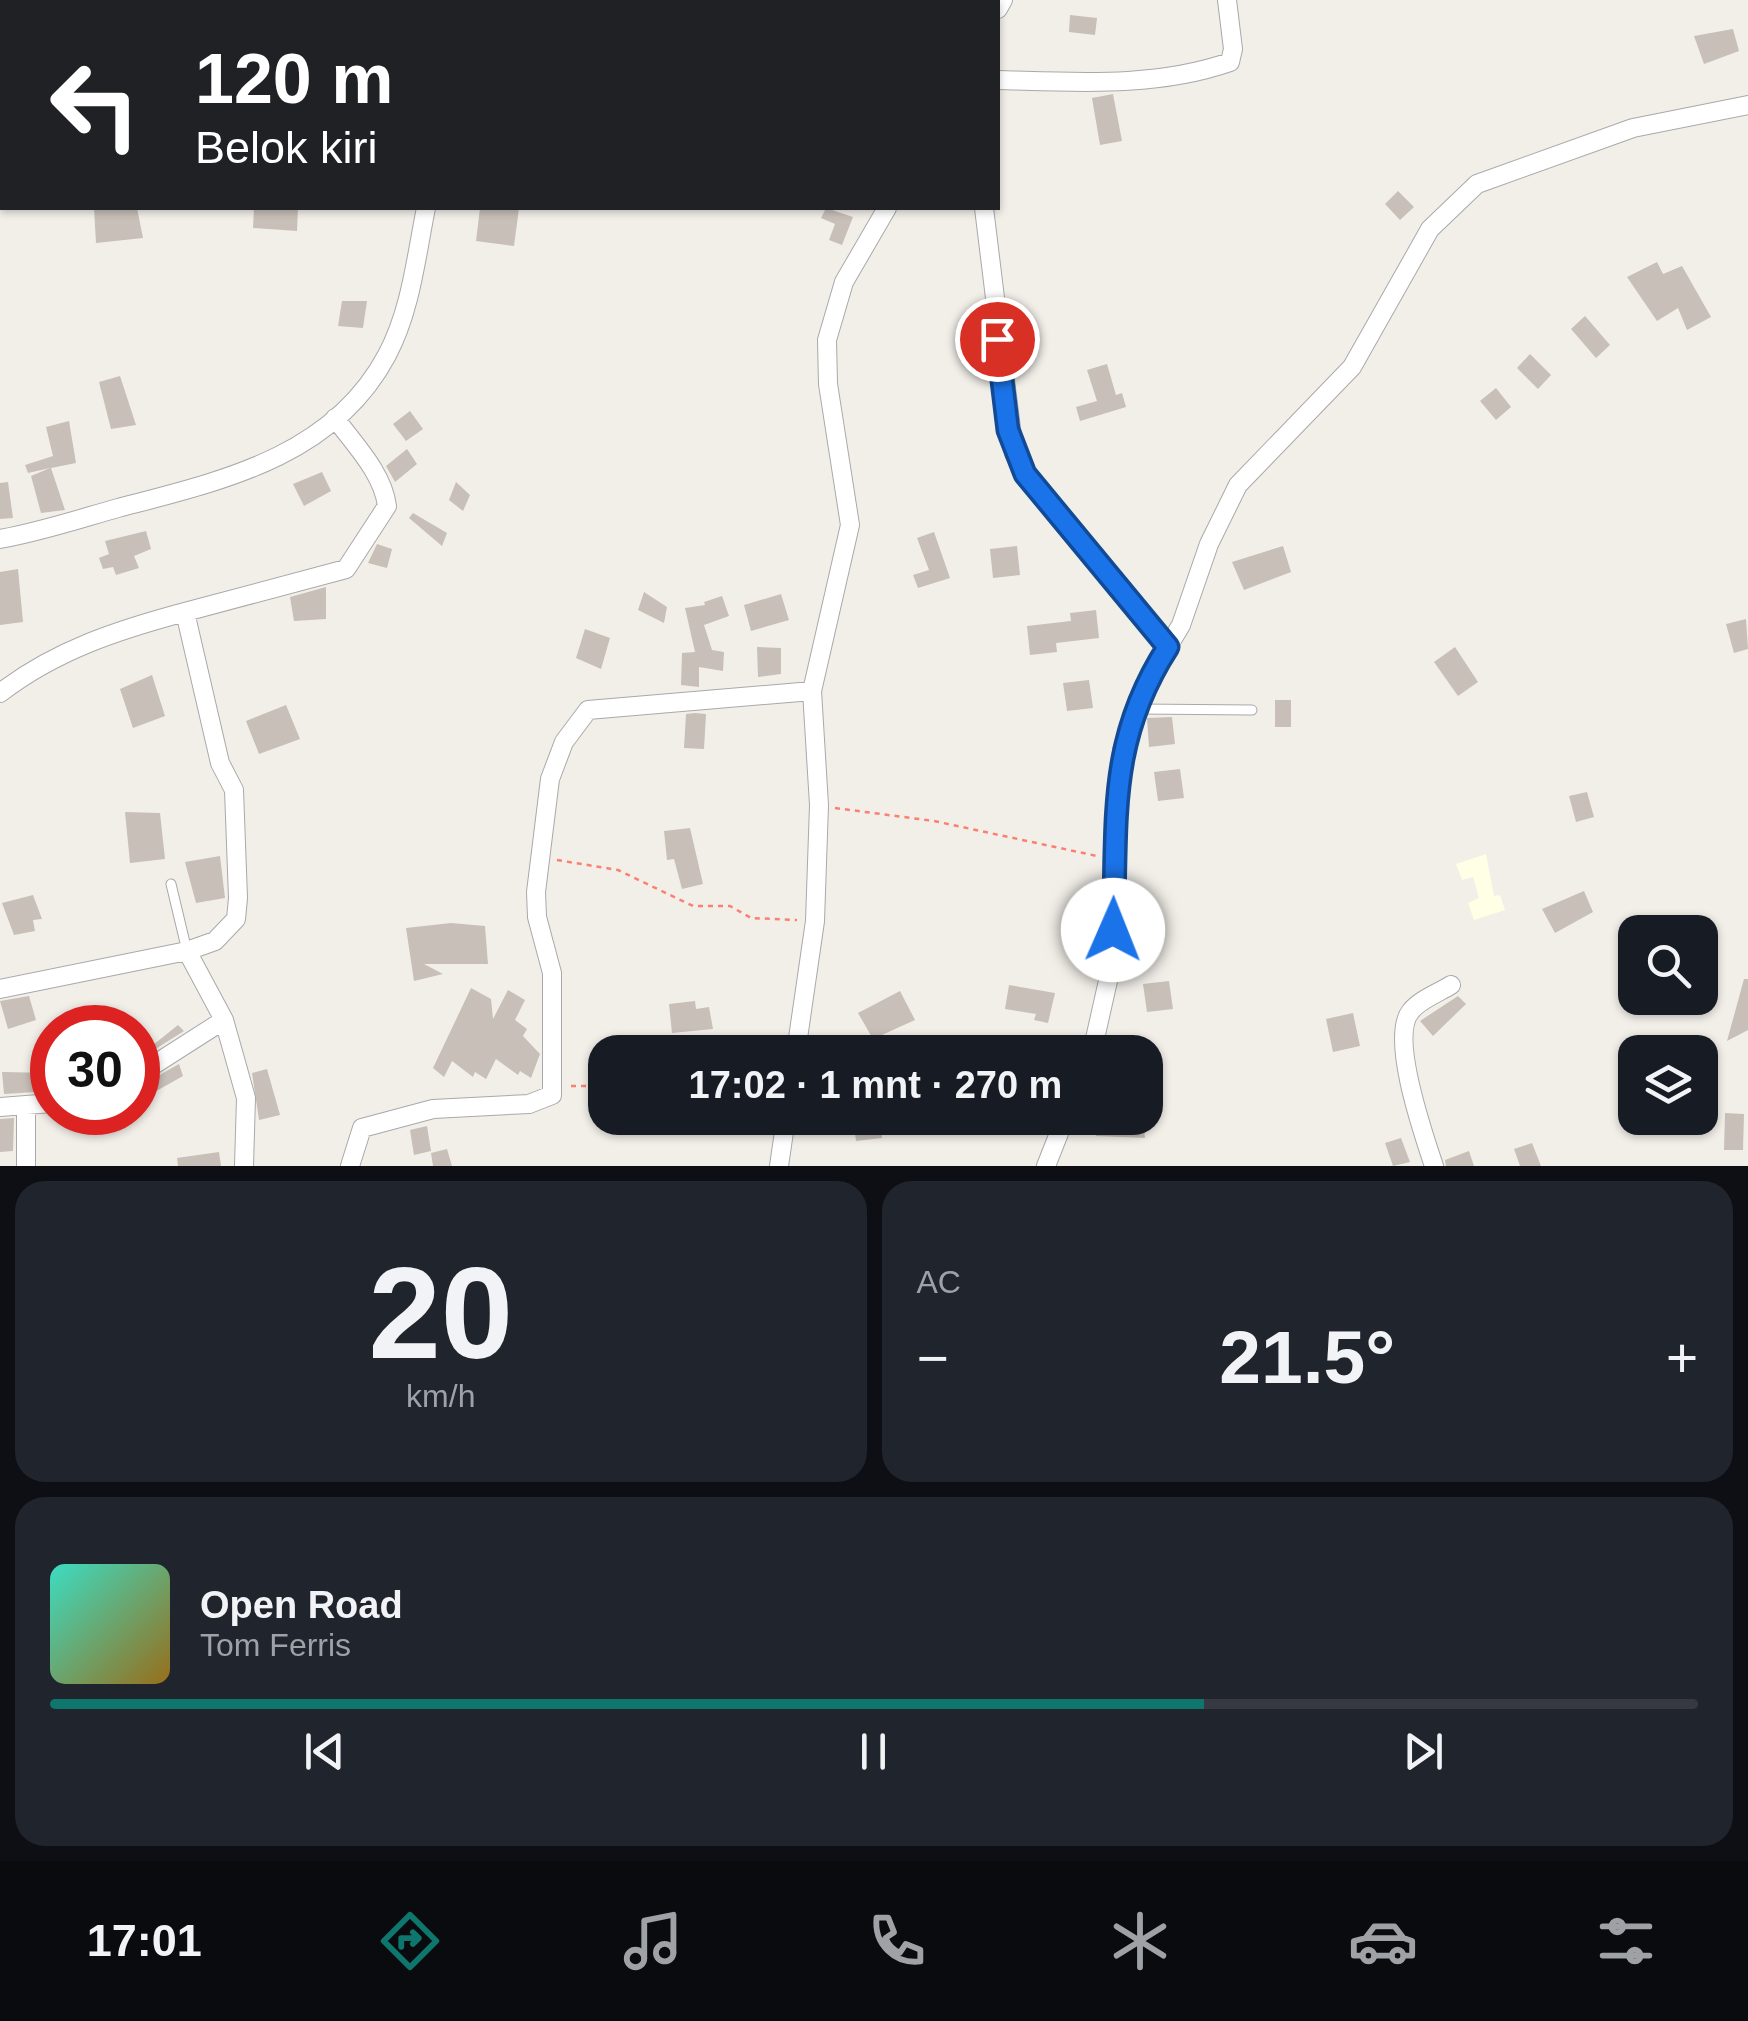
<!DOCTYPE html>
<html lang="id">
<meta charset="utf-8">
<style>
body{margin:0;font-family:Arial,sans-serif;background:#20242c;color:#f1f3f6;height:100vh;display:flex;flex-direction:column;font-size:38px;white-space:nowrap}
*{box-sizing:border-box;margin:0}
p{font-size:32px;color:#9ea1a6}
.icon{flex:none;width:55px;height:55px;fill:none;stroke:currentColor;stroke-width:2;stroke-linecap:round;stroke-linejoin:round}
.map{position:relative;height:1166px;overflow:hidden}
.drawer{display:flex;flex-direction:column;gap:15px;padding:15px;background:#0d0f14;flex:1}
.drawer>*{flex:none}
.hud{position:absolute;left:0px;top:0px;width:1000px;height:210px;box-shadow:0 2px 8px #0004;background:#202124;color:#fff;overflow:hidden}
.buttons{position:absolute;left:1618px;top:915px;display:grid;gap:20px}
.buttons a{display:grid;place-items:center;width:100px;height:100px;border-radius:20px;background:#171b24;box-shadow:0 2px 8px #0004;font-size:50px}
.speed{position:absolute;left:30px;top:1005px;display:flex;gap:20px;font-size:50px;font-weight:700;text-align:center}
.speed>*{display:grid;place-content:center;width:130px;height:130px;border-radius:50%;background:#171b24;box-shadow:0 2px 8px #0004;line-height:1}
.speed .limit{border:15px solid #d22;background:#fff;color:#111}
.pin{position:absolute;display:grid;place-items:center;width:85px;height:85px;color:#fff;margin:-42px;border:5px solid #fff;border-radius:50%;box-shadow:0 2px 10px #0007}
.me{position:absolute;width:110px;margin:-55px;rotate:1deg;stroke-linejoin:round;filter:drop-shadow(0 0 8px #0008)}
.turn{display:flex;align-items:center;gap:35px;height:210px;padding:0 30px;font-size:45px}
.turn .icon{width:130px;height:130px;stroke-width:2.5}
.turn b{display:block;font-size:70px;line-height:85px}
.big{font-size:75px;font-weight:700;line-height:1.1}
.drawer .card{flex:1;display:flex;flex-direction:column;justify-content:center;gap:15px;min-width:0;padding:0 35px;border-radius:30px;background:#20242c}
.drawer .dial{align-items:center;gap:0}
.dial b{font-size:130px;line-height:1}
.song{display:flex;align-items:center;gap:30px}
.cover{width:120px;height:120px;border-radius:15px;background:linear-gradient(135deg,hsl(170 70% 55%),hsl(40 70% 35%))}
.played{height:10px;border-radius:5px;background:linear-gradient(90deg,#0f766e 70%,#363941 70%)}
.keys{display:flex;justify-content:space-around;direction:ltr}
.heat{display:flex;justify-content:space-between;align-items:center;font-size:55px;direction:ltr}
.drawer .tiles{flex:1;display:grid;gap:15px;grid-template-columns:1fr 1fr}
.card:last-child{grid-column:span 2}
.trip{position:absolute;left:588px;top:1035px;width:575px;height:100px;border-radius:30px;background:#171b24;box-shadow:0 2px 8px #0004;font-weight:700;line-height:100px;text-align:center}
.tab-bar{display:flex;height:160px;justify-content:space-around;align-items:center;background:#090b0e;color:#9ea1a6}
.tab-bar .icon{width:70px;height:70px}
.tab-bar .current{color:#0f766e}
.tab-bar b{font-size:45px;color:#f1f3f6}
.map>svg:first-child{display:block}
</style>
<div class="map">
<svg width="1748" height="1166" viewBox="0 0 1748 1166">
<rect width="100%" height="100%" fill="#f2efe9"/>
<path fill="#ffffe5" d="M1486,854l8,42 6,-1 5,15 -31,10 -6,-17 11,-5 -6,-21 -11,3 -6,-16z"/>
<path fill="#c7bfb8" d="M1070,15l27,3 -2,17 -26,-3z
M1733,29l6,22 -35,13 -10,-28z
M1113,94l9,47 -22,4 -8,-47z
M1398,191l16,16 -14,13 -15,-16z
M94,208h43l6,30 -47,5z
M254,208h44l-1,23 -44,-3z
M480,208h39l-5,38 -38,-5z
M826,208l27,9 -11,28 -13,-5 6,-16 -14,-6z
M1657,262l6,12 19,-8 29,51 -24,13 -9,-22 -21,13 -30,-44z
M342,301h25l-4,27 -25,-2z
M1585,316l25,29 -14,13 -25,-29z
M1530,354l21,21 -13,14 -21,-21z
M1107,364l9,31 6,-2 4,14 -46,14 -4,-14 21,-6 -10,-31z
M120,376l16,49 -25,4 -12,-47z
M1496,388l15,19 -15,13 -16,-19z
M410,411l13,18 -17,12 -13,-17z
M69,421l7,42 -25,5 14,42 -24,3 -10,-37 19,-8 -22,5 -3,-8 28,-9 -7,-29z
M407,449l10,15 -22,18 -9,-16z
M322,472l9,19 -27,15 -11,-22z
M8,482l5,36 -13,1v-36z
M456,482l14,13 -7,16 -14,-11z
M413,513l34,20 -5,13 -33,-28z
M146,531l5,18 -17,7 5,12 -23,7 -3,-8 -10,2 -4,-11 10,-4 -4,-13z
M934,532l16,46 -32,10 -5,-13 16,-5 -12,-32z
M377,544l15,5 -5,19 -19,-5z
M1017,546l3,29 -27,3 -3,-29z
M1283,546l8,26 -47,18 -12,-28z
M18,569l5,53 -23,3v-53z
M326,587v32l-32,2 -4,-24z
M644,592l23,15 -3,16 -26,-13z
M781,594l8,26 -38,11 -7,-26z
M722,596l7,20 -25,9 8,25 12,2 -1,19 -24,-4v20l-18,-2 1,-32 13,-1 -10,-44 20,-3 -1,-3z
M1096,610l3,28 -43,5 1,9 -27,3 -3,-29 44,-5 -1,-8z
M1746,619l2,30 -14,4 -8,-29z
M585,629l25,9 -9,31 -25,-11z
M757,647l24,1v26l-23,3z
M1455,647l23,35 -20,14 -24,-34z
M152,675l13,41 -32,12 -13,-39z
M1089,680l4,28 -26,3 -4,-28z
M1275,700h16v27h-16z
M286,705l14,34 -41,15 -13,-33z
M695,713l11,1 -2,35 -20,-1 2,-34z
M1172,717l3,27 -26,3 -2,-29z
M1180,769l4,29 -26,3 -4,-29z
M1587,792l7,25 -18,5 -7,-26z
M125,812l35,1 5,46 -35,4z
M690,828l13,56 -21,5 -8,-30 -7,1 -3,-29z
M220,856l5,42 -29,5 -11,-41z
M1584,891l9,21 -38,21 -13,-24z
M33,895l9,24 -9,1 2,11 -21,4 -12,-32z
M451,923l34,3 3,38h-64l19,10 -29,7 -8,-53z
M1744,979h4v51l-21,11z
M1169,981l4,28 -26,3 -4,-28z
M1009,985l46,8 -7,30 -14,-3 2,-6 -31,-5z
M471,988l20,11 2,20 15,-29 17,10 -10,20 12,9 -4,7 17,18 -9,24 -11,-7 -2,4 -22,-16 -10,20 -11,-7 -2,5 -21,-16 -8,16 -11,-9z
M900,991l15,29 -42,19 -15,-26z
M29,996l7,24 -28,9 -8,-28z
M1458,996l8,8 -33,32 -13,-15z
M695,1001l1,8 13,-2 4,22 -41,4 -3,-29z
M1353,1013l7,33 -27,6 -7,-33z
M178,1025l6,6 -46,29v-3z
M179,1064l4,12 -41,23 -4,-12z
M267,1069l13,46 -21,5 -7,-47z
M2,1072l50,1v18l-48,3z
M1725,1113l19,1 -1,36h-19z
M14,1118l-1,33 -13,1v-33z
M853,1118h27l2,20 -26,3z
M1101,1118h42l2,20 -49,-2z
M427,1126l4,25 -17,4 -4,-25z
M1401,1138l9,24 -17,4 -8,-23z
M1532,1143l9,23h-21l-6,-17z
M447,1149l5,17h-19l-2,-13z
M1469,1151l5,15h-28l-1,-6z
M219,1152l2,14h-43l-1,-8z"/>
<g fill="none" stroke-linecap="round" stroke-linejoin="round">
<defs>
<path id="lane" d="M1139,709l113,1
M171,884l16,67"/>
<path id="street" d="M557,2l3,-2
M998,9l5,-9
M998,80c78,2 157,8 232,-18l3,-13 -6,-49
M0,119l2,-1
M984,208l30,245 11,21 143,173
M0,539c40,-7 79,-20 118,-31 103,-27 215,-51 269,-153 24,-45 29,-98 39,-147
M812,691l38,-166 -22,-141 -1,-44 17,-58 43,-74
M0,693c56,-43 118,-63 185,-81
M187,951l28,-10 21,-22 2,-21 -4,-108 -14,-27 -35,-151 161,-43 41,-63c-4,-33 -33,-62 -52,-88
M0,989l187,-38 37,69 22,78 -2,68
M1092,1052l20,-89 1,-119 9,-94 27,-72 32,-53 28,-81 29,-59 114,-118 78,-138 47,-45 156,-56 115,-23
M138,1075l86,-55
M0,1107l52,-4
M26,1107v59
M350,1166l12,-38 71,-19 96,-5 23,-9v-122l-15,-56 -1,-25 14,-113 14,-37 24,-32 224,-19 7,114 -4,116 -19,131
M779,1166l7,-48
M1046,1166l19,-48
M1434,1166c-10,-30 -45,-130 -23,-155 8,-11 29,-19 40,-26"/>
</defs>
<use href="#lane" stroke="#a9a9a9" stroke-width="11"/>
<use href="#street" stroke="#a9a9a9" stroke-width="20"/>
<path stroke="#fa8072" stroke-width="2.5" stroke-dasharray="5 5" stroke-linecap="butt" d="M835,808l99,13 163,35
M557,860l61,10 75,36h37l21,12 46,2
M571,1086h34"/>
<use href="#lane" stroke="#fff" stroke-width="9"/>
<use href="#street" stroke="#fff" stroke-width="18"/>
</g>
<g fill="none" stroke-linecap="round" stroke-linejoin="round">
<defs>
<path id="route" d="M997,339l11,91 17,44 143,173c-62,96 -50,175 -55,283"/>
</defs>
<use href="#route" stroke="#114b97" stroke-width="25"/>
<use href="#route" stroke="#1a73e8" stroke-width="18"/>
</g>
</svg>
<div class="buttons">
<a><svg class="icon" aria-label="search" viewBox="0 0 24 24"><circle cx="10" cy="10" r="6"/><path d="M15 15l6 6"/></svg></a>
<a><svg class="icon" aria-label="layers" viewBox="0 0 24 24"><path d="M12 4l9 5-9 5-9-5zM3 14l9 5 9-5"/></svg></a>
</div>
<div class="speed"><div class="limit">30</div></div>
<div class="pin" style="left:997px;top:339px;background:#d93025"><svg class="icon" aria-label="arrive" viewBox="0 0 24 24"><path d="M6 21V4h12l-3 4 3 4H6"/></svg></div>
<svg class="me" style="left:1113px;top:930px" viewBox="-20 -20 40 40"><circle r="19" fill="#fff"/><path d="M0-13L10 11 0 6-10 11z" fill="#1a73e8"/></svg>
<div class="trip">17:02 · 1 mnt · 270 m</div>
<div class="hud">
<div class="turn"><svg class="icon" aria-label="left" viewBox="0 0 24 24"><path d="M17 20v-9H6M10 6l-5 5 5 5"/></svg><div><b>120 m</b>Belok kiri</div></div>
</div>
</div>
<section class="drawer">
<div class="tiles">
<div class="card dial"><b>20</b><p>km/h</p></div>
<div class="card"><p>AC</p>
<div class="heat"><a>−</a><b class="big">21.5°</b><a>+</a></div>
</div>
<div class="card">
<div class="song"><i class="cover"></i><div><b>Open Road</b><p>Tom Ferris</p></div></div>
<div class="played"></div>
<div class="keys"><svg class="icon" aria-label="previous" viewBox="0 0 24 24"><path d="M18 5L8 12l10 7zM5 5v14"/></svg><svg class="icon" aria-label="pause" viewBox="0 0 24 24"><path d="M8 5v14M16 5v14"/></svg><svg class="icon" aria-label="next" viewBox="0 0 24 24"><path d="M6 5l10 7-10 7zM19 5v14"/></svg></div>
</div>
</div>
</section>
<nav class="tab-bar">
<b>17:01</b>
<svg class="icon current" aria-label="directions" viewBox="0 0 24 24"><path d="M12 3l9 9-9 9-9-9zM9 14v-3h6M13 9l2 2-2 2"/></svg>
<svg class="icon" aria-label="music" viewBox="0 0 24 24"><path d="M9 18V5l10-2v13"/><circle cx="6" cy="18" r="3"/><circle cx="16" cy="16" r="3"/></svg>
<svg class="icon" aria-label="phone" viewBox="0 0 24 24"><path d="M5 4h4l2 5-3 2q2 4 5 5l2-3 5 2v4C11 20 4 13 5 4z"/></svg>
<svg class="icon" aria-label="climate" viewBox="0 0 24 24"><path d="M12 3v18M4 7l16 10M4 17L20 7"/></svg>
<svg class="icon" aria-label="car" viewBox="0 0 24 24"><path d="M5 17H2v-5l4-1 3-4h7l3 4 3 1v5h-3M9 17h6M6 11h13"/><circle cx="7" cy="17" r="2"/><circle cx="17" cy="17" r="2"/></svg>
<svg class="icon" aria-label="filters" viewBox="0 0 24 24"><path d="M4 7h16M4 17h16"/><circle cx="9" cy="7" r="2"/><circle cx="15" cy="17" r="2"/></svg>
</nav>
